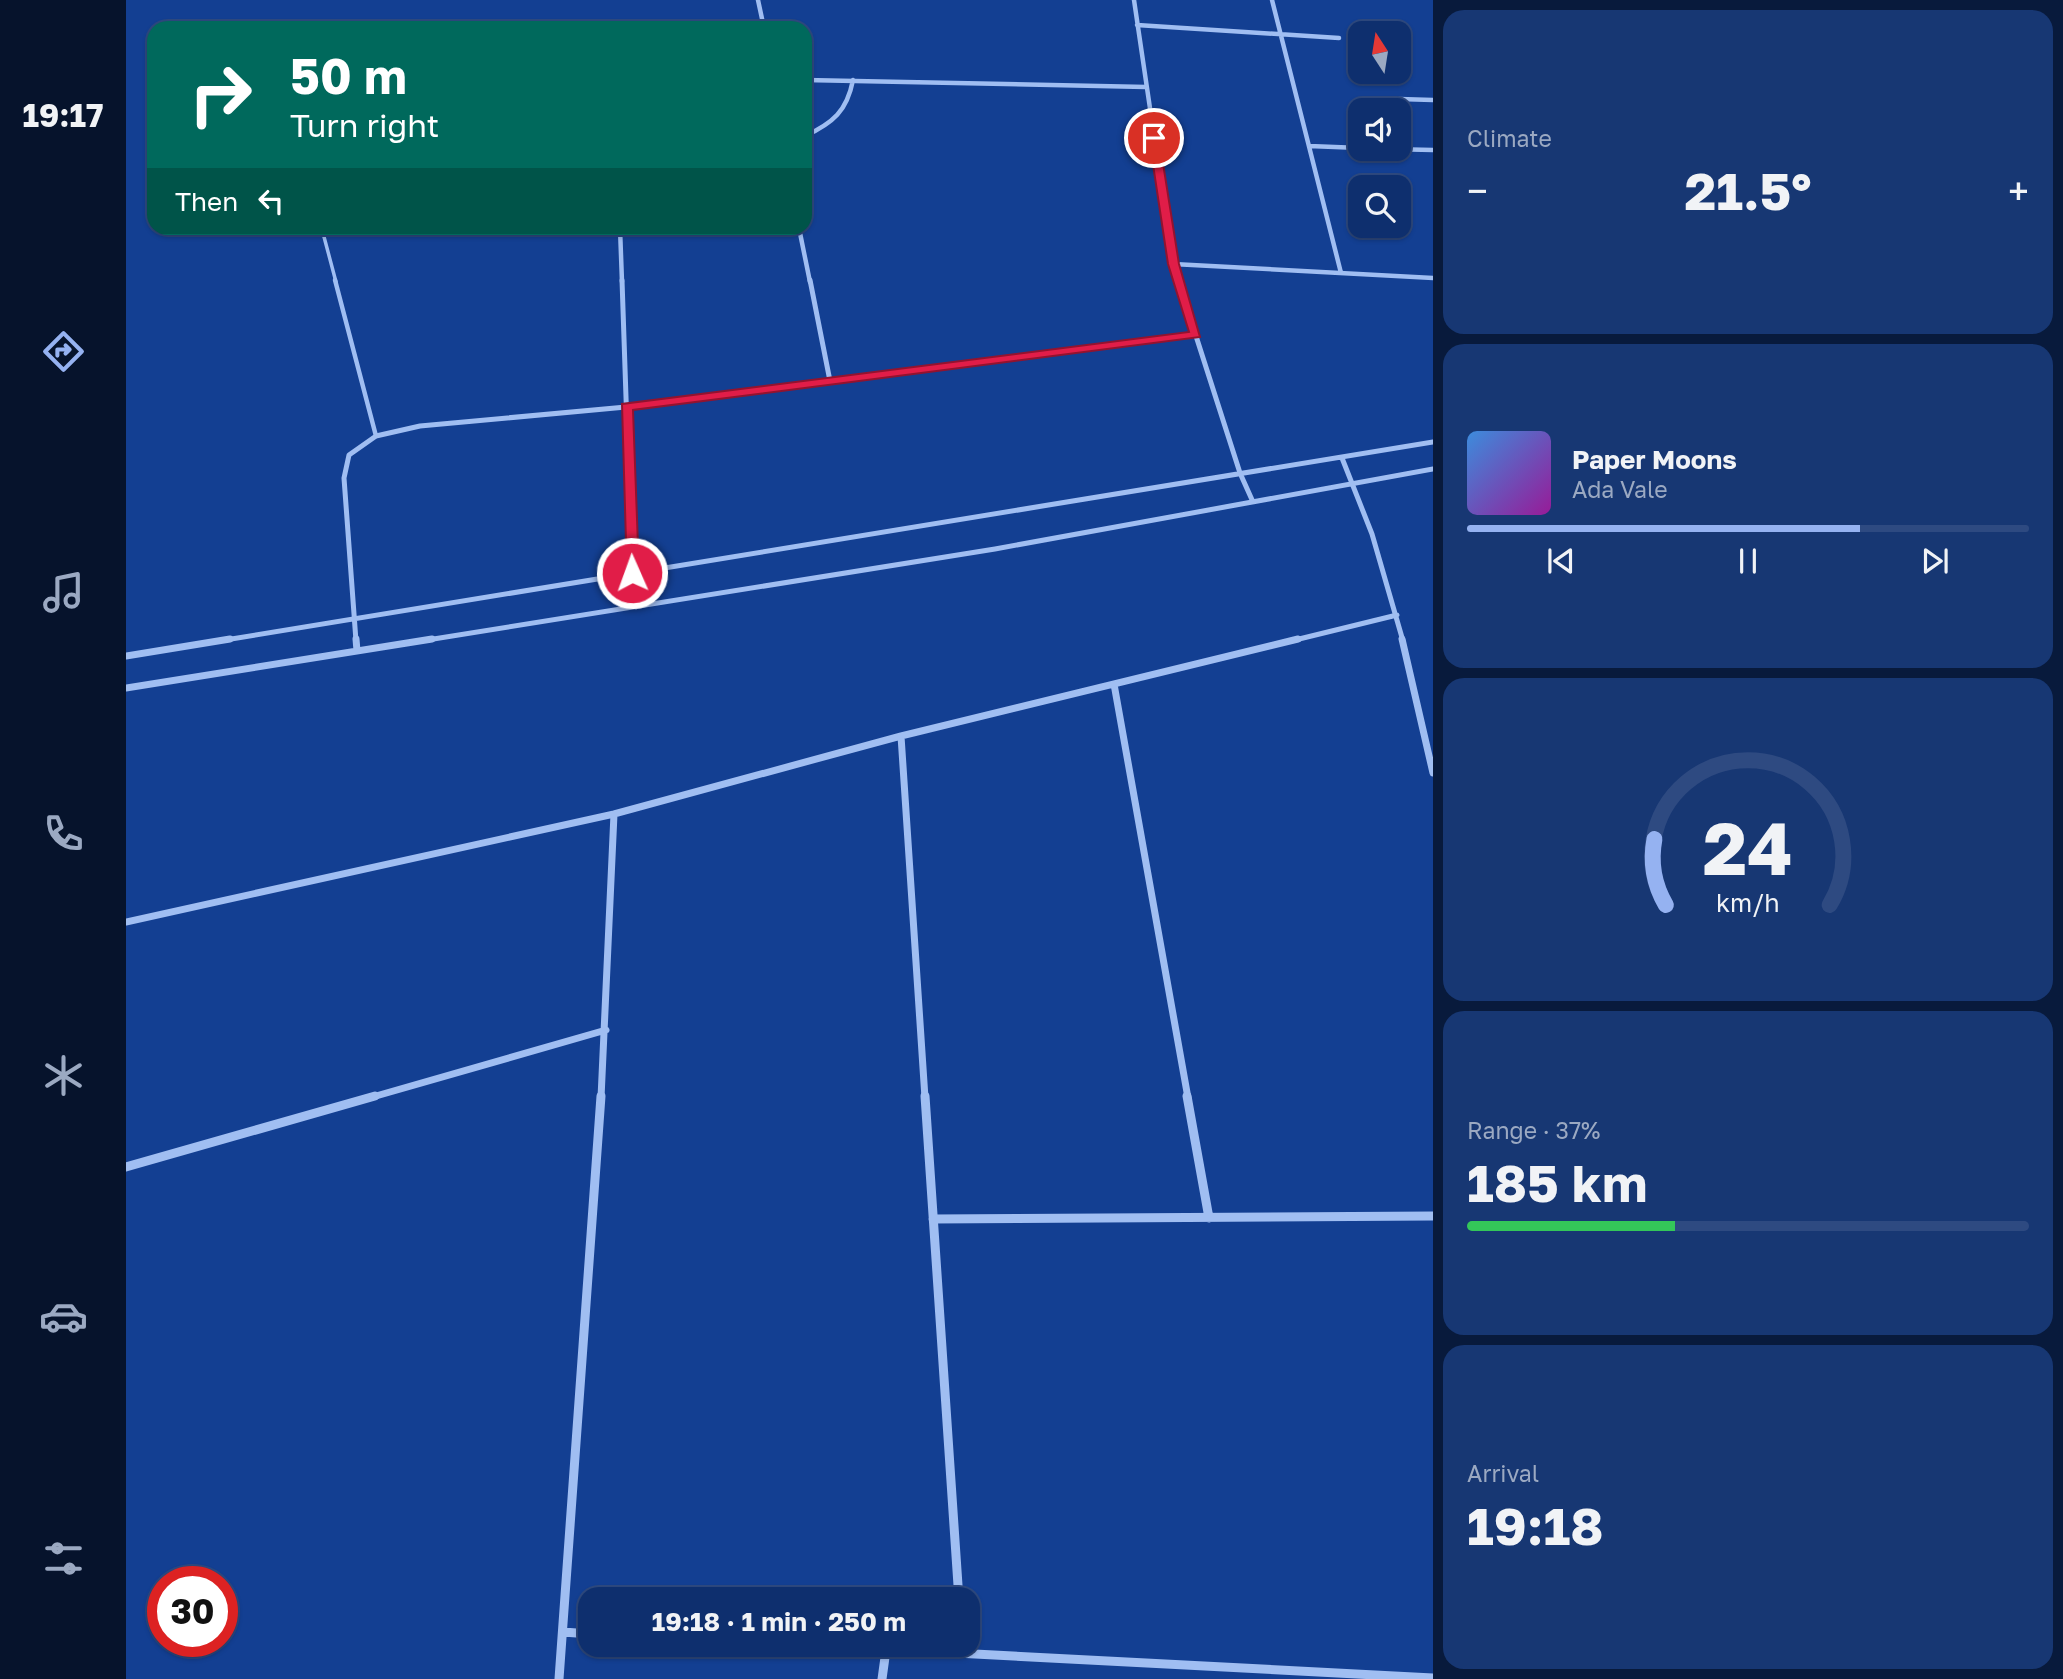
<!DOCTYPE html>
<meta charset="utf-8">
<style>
body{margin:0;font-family:"Golos Text",sans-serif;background:#173773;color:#f1f3f6;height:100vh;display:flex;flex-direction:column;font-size:26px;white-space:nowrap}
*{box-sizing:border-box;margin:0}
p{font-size:23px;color:#9ba9c2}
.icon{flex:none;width:38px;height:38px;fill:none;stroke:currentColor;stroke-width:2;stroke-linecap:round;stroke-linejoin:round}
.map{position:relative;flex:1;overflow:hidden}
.side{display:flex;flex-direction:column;gap:10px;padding:10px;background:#081a3c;width:630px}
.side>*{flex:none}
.hud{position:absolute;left:21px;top:21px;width:665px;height:214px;border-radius:21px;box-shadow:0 2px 5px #0004,0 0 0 2px #2e4a81;background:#00695c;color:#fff;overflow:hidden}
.needle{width:46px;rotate:348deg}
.buttons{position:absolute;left:1222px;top:21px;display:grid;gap:14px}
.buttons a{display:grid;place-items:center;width:63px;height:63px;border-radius:14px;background:#0e2f6e;box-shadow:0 2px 5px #0004,0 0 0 2px #2e4a81;font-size:35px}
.speed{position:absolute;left:21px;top:1566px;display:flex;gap:14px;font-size:35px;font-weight:700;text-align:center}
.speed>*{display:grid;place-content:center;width:91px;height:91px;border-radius:50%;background:#0e2f6e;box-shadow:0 2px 5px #0004,0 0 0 2px #2e4a81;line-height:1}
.speed .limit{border:10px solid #d22;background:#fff;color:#111}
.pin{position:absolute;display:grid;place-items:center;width:60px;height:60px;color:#fff;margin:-30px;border:4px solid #fff;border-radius:50%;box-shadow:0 2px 7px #0007}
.me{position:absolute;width:77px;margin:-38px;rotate:358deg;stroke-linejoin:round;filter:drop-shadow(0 0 5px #0008)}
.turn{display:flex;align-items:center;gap:24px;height:147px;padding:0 28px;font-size:32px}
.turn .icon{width:91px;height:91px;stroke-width:2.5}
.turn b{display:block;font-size:49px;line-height:60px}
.then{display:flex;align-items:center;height:66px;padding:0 28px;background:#0003;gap:14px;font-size:26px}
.big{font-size:52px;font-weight:700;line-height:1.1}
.side .card{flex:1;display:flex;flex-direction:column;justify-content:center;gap:10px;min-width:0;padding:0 24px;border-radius:21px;background:#173773}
.side .dial{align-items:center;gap:0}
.dial svg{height:182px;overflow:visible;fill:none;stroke:#2e4a81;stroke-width:7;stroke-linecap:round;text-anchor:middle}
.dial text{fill:#f1f3f6;stroke:none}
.song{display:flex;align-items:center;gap:21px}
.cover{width:84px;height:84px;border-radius:10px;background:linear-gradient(135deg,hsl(210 70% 55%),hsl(300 70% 35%))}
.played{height:7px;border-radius:4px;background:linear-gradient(90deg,#95b2f1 70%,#2e4a81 70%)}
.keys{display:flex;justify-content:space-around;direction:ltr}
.heat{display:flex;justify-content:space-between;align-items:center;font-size:38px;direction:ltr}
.charge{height:10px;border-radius:5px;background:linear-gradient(90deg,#34c759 37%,#2e4a81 0)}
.trip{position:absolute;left:452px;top:1587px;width:402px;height:70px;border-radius:21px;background:#0e2f6e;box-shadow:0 2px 5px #0004,0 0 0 2px #2e4a81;font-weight:700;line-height:70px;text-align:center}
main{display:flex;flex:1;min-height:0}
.menu{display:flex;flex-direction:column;width:126px;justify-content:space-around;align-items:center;background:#06132c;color:#9ba9c2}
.menu .icon{width:49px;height:49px}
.menu .active{color:#95b2f1}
.menu b{font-size:32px;color:#f1f3f6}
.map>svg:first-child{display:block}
</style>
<main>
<nav class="menu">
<b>19:17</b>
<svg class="icon active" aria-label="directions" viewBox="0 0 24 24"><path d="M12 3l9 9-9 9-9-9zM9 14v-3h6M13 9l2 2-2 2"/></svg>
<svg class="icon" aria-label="music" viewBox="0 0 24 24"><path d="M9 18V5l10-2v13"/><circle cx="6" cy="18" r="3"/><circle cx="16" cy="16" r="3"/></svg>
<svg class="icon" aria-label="phone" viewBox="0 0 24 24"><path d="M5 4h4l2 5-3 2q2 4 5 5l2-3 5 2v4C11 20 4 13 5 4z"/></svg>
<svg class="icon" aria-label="climate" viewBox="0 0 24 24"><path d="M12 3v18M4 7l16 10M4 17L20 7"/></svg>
<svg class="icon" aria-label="car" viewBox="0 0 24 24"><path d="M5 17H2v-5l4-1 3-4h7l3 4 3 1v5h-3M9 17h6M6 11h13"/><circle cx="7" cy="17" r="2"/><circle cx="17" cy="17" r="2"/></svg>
<svg class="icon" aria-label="filters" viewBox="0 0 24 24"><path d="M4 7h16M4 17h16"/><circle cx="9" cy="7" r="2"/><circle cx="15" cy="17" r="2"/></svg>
</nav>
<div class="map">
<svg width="1307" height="1679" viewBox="0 0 1307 1679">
<rect width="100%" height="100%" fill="#133f92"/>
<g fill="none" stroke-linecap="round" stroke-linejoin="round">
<path stroke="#a0bef2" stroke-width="3.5" d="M197,233l13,49"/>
<path stroke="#a0bef2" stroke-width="4.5" d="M209,280l41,156"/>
<path stroke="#a0bef2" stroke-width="4.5" d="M632,0l6,28
M1008,0l39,264 6,18
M1146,0l69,273
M1011,25l202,13
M679,80l341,7
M1273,99l34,1
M679,136c28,-13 42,-25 48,-56
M1183,146l51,2
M1262,149l45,1
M494,228l2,54
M673,228l11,54
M1047,264l260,14"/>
<path stroke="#a0bef2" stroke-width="5" d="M496,280l10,293 4,34
M684,280l20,101
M1052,280l62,193 13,29
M1216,458l30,76 31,107
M93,641l1214,-199
M230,641l-12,-163 5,-23 27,-19 44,-10 206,-19 570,-73
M295,641l574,-92 438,-80
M1165,641l106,-26"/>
<path stroke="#a0bef2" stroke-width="7" d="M230,639l1,12
M1276,639l31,134
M0,656l104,-17
M988,684l74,414
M0,688l306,-49
M775,736l24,362
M0,922l488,-108 287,-78 397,-97
M243,1098l237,-68
M475,1098l13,-284"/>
<path stroke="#a0bef2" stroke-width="9" d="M799,1096l34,504
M1061,1096l22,122
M0,1167l249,-71
M807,1219l500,-3
M437,1632l27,2
M676,1645l631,33
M433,1679l42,-583
M756,1679l4,-29"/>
</g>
<path fill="#e11d48" stroke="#92132f" stroke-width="2" d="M1028,135l5,3 20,126 21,73 -567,73 6,163 -7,5 -5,-1 -5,-173 567,-72 -21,-68 -19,-126z"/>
</svg>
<div class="buttons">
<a><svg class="needle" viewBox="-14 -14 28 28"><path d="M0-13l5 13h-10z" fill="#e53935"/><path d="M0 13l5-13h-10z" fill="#9ba9c2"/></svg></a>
<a><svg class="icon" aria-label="sound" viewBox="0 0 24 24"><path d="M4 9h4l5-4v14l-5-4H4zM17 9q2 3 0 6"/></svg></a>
<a><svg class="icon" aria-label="search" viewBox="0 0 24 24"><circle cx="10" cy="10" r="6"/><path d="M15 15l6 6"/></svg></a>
</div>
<div class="speed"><div class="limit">30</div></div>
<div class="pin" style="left:1028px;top:138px;background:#d93025"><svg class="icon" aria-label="arrive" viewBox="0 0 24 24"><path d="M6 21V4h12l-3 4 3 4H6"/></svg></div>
<svg class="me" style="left:506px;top:573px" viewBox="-20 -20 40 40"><circle r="17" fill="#e11d48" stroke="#fff" stroke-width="3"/><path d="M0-11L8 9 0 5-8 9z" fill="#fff"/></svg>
<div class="trip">19:18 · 1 min · 250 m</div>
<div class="hud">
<div class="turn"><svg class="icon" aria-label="right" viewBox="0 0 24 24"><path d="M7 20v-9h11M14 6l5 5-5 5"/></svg><div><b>50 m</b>Turn right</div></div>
<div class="then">Then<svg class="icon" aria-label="left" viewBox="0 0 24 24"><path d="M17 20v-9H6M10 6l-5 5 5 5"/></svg></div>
</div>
</div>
<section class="side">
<div class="card"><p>Climate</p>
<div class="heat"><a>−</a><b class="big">21.5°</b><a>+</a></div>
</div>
<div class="card">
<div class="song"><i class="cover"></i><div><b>Paper Moons</b><p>Ada Vale</p></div></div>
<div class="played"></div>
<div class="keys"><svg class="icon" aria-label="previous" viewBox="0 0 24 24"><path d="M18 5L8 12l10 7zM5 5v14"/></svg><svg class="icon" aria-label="pause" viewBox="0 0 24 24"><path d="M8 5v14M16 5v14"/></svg><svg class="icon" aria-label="next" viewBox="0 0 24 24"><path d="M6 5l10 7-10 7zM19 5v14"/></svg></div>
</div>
<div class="card dial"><svg viewBox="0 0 100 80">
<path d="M14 69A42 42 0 1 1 86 69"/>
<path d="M14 69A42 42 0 0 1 9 40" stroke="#95b2f1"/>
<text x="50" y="56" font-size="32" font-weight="700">24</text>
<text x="50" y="72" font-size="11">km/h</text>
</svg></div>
<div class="card"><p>Range · 37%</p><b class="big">185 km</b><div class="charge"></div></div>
<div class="card"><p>Arrival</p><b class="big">19:18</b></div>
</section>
</main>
